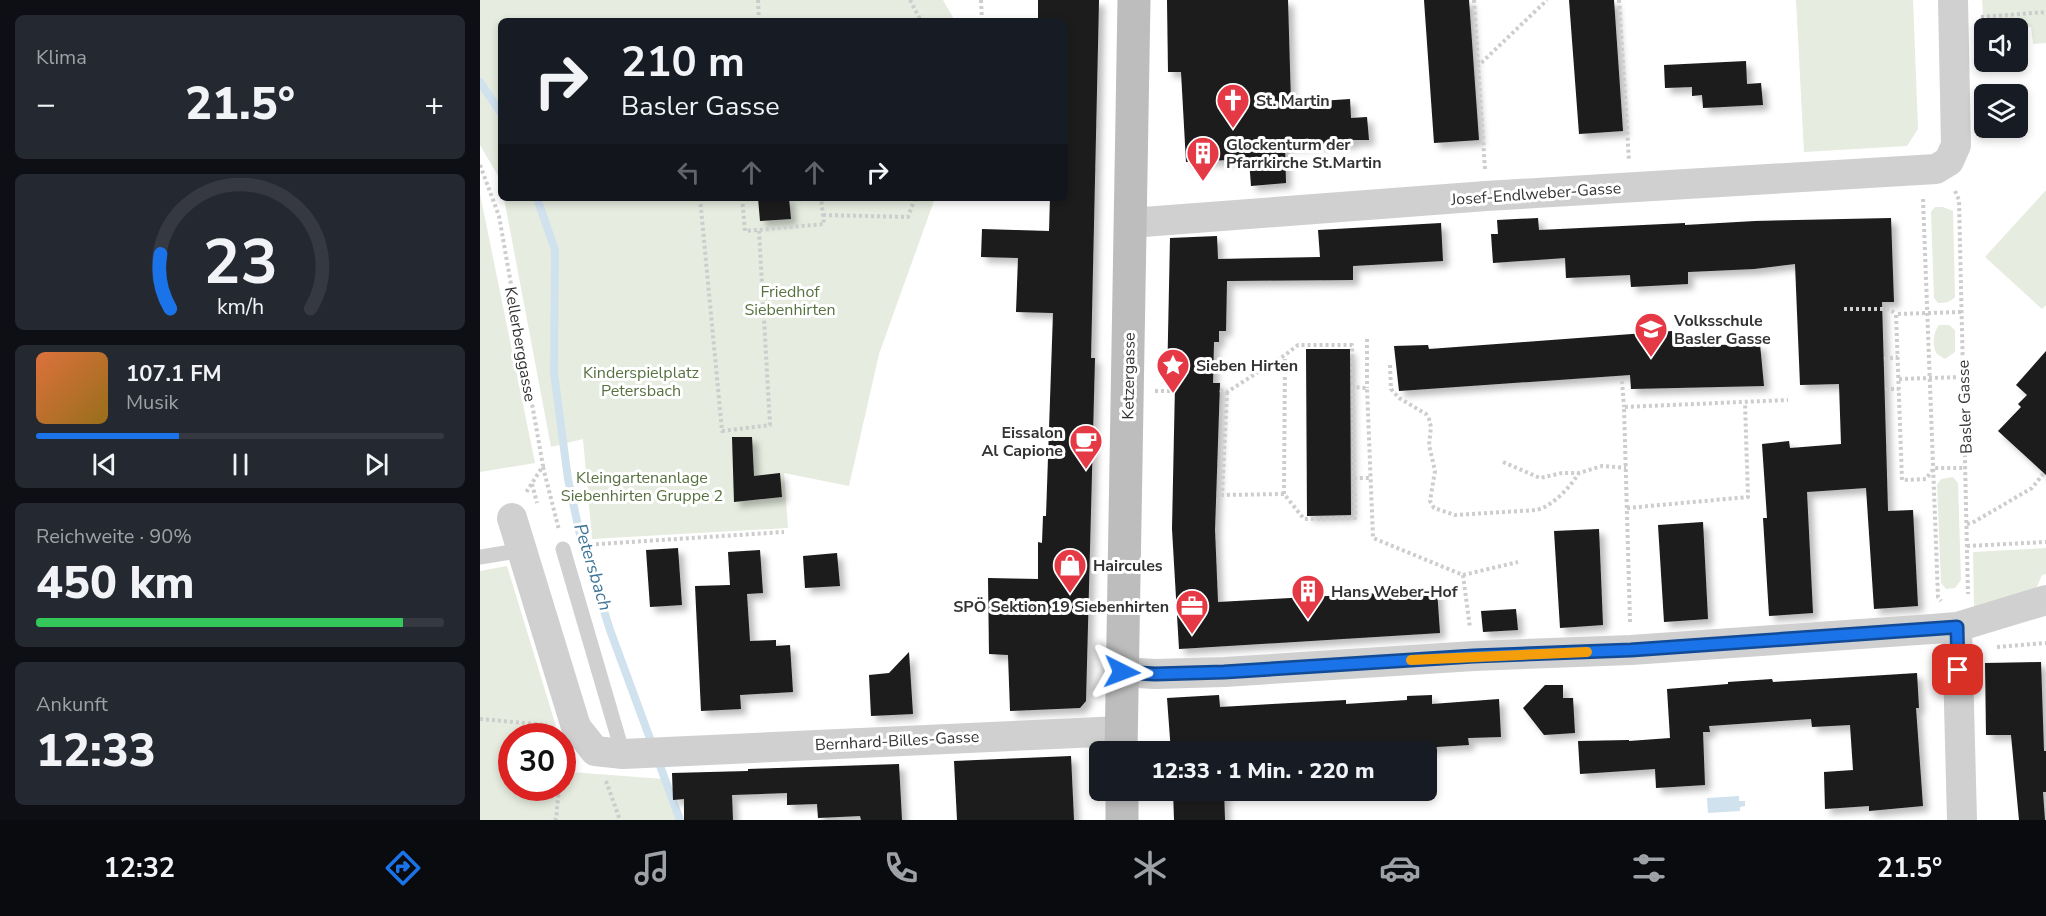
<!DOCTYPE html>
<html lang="de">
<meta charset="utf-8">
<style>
body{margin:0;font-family:"Nunito Sans",sans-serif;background:#242831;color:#f1f3f6;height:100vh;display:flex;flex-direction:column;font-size:22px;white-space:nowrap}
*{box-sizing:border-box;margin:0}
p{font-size:20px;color:#9ea1a6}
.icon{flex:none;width:33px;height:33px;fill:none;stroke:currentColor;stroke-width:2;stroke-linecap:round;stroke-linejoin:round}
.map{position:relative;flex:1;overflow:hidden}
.panel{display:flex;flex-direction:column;gap:15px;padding:15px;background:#0d0f14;width:480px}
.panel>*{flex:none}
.top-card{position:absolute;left:18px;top:18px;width:570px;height:183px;border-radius:9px;box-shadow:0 3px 9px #0003;background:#171b24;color:#f1f3f6;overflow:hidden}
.tools{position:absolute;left:1494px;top:18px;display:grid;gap:12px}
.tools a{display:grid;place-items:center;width:54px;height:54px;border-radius:9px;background:#171b24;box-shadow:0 3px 9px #0003;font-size:30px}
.speed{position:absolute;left:18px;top:723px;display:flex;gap:12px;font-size:30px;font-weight:700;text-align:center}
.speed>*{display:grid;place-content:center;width:78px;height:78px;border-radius:50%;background:#171b24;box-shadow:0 3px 9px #0003;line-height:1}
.speed .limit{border:9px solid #d22;background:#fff;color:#111}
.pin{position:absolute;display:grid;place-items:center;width:51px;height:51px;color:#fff;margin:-26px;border-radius:12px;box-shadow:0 3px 9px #0006}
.me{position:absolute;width:66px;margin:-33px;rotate:93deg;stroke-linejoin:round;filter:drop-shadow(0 0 4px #0008)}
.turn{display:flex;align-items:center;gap:21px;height:126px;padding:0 24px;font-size:27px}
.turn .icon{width:78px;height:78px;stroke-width:2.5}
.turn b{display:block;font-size:42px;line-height:51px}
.lanes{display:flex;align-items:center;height:57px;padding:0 24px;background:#0003;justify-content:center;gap:30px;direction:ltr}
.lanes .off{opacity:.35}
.big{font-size:45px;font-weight:800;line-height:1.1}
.panel .widget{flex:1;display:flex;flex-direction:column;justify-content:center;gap:9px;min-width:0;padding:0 21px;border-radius:9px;background:#242831}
.panel .dial{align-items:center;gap:0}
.dial svg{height:156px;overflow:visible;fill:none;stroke:#363941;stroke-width:7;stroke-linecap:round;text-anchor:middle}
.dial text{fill:#f1f3f6;stroke:none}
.song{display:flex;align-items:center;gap:18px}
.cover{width:72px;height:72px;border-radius:9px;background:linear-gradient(135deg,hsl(20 70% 55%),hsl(40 70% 35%))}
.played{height:6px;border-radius:3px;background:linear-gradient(90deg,#1a73e8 35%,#363941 35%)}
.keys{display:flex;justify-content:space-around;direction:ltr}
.heat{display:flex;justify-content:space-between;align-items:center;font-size:33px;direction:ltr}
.charge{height:9px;border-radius:4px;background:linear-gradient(90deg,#34c759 90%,#363941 0)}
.trip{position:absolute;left:609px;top:741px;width:348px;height:60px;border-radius:9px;background:#171b24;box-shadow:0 3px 9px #0003;font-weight:800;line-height:60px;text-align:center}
.tabs{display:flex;height:96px;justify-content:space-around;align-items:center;background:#090b0e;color:#9ea1a6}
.tabs .icon{width:42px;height:42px}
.tabs .active{color:#1a73e8}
.tabs b{font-size:27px;color:#f1f3f6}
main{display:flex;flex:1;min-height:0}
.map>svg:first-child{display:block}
</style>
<main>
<section class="panel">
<div class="widget"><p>Klima</p>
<div class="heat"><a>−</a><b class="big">21.5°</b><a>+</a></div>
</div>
<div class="widget dial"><svg viewBox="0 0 100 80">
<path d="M14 69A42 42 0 1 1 86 69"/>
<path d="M14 69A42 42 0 0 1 9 41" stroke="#1a73e8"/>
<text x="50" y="56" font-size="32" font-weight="700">23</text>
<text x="50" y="72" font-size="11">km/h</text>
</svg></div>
<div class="widget">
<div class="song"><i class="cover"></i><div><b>107.1 FM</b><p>Musik</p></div></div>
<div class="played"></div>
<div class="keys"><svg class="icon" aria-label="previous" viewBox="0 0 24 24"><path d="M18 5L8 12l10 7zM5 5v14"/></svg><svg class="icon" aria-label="pause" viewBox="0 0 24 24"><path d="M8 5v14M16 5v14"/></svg><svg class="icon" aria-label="next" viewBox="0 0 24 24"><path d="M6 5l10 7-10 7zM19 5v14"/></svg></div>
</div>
<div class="widget"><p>Reichweite · 90%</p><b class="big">450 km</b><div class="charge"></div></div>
<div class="widget"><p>Ankunft</p><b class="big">12:33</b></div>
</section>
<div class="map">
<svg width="1566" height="820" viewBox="0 0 1566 820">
<defs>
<filter id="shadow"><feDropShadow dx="5.5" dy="5.5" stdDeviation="3" flood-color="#0004"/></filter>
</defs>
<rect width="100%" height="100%" fill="#fff"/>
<path fill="#e6ecdf" d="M0,0h463l12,21h-454v160l-21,-36z
M1316,0h117l5,129 -11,17 -103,6z
M1502,0h64v43l-13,1 -2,-17 -27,1 -21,-12z
M1566,190v115l-4,4 -57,-52z
M0,194l55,269 -55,9z
M24,198h431l-56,156 -30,132 -65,-13 4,55 -196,11 -9,-100 -32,8z
M1455,207h8l10,4 2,86c-5,5 -9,6 -17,6l-4,-5 -3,-86z
M1459,325h10l6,5v22l-10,7c0,0 -8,-5 -8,-5 -6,-8 -3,-23 2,-29z
M1473,477l5,6 3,97 -6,8 -9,1 -5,-6 -4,-98 4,-6z
M1566,548v26l-4,1 -7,16 -61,18 -1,-57z
M27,566l52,170h-47v52h50l1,-39 7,23 94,7 17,41h-201v-249z"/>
<path fill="#cfe2ee" d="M1259,796v5h6v5l-5,1v4l-32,2 -1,-15z"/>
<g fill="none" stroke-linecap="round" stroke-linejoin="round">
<path stroke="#cfe2ee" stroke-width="8" d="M0,82l21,31
M57,198l18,52 -1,123 14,106 12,56 30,95 70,190"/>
</g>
<path fill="#1a1a1a" filter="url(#shadow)" d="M558,0h61l-8,358h4l-9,343 -6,7 -70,3 -2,-56 -19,-1 -1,-76 50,1v-37l4,1 1,-27h3l7,-203 -37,-1 2,-54 -37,-1 1,-28 67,2 1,-33h15v-177h-27z
M687,0h121l3,103 59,-4 1,19 16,-1 2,23h-16v3l-68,3 1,37 -35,3 -2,-27 -63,3 -5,-90h-13z
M944,0h45l10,140 -45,3z
M1089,0h45l9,131 -44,3z
M1266,61l1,23 14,-1 2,22 -60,3 -1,-13 -10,1v-9l-27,1 -1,-23z
M278,198h31l2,21 -31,2z
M1058,218l1,12 146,-7v2l70,-4 136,-3 3,84h-12l6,209 25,-1 5,96 -44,3 -8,-121 -59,4 6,121 -44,3 -6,-98h4l-5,-74 27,-3 1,7 51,-4 -2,-60 -39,1 -5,-121 -41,5 -66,3v12l-57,3 -1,-12 -64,3 -1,-20 -72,5 -2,-29h7l-1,-14z
M961,223l2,38 -90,5v14l-126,1 -1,50h-7v11h-5l-1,41h7l-5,147 3,72 219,-12 3,43 -261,16 -7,-120 3,-144h-8l3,-147 47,-2 1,23 102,-2 -2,-27z
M1192,331l1,15 87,-2 4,42 -133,3 -1,-14 -231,16 -5,-45 34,-1 1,4z
M826,349h44l1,166 -44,1z
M1566,351v124l-48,-44 23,-24 -3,-3 9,-9 -11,-10z
M252,437h20l2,39 26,-3 2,24 -48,5z
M1223,522l5,97 -44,3 -6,-97z
M1119,529l4,96 -43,3 -6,-97z
M198,548l4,57 -32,2 -4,-57z
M280,550l3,43 -16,1 3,47 26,-1v6l14,-1 3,47 -53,3 1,14 -40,2 -6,-125 35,-1 -2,-33z
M357,553l3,33 -35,2 -2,-32z
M1036,609l2,21 -35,2 -2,-21z
M429,652l4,62 -42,2 -2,-41 20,-2z
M1561,662l3,89h2v41h-3l2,28h-26l-8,-85h-25l-1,-72z
M1437,673l2,35h-3l7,98 -54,5v-5l-44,3 -1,-37 29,-2 -3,-45 -38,2 -1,-8 -102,7 1,6h-7l2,53 -49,3 -1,-19 -75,5 -2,-33 51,-1v1l41,-3 -3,-49 61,-5v-2l44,-3 1,3z
M1065,685h18v13h10l2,35 -31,2 -21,-27z
M739,695l1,12 126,-7v4l61,-4v-4l25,-1v9l67,-5 2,38 -33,1 1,7 -114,7h-184l-4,-54z
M591,756l3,64h-117l-3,-59z
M419,764l3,56h-41l-1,-4 -42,2 -1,-14 -30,1v-12l-55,2 1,25h-49v-21l-11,1 -1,-27 76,-2v-2z
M693,790h51l1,30h-51z"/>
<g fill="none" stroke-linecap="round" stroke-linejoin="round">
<path stroke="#cdcdcd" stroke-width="4" stroke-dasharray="3 3" stroke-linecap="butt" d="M278,0l1,21
M430,0l11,21
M501,0l1,21
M994,0l4,65
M1139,0l10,161
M1501,17l65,-5
M0,165l19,51 44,250 -18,28
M1005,169l-7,-103 69,-66
M1475,191l4,9 9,394
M220,198l22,233 48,-6 -11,-194
M262,198l3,33 79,-7 -3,-26
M1443,199l15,398 3,4
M343,215l85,2 7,-19
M1364,309h45l7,5
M1481,312l-65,2 6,166 24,-1 8,-11h32
M887,339v49
M1404,359l14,-2
M910,365l1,24 8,9 27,16 3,5 2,8 -2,18 6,26 -5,30 4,7 21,7 82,-5c17,-5 32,-22 42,-37
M1419,379l64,-2
M1142,381l2,26
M873,387l1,91
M1405,389h14
M740,390l7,2 58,-37 13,-10h54l1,42 14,1 6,150 90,37 7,53
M675,391h20
M747,392l-5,103 62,-1 20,25 51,-1 -1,-40h16
M1023,462l37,16 22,-5h17l23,-7 24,2
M63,467l16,63
M52,484l5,19
M804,494l1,-138
M1147,508l121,-11 -3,-94
M1487,524l5,-1 60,-35 12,-15
M104,545l200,-13
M1487,546l79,-4
M983,575l55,-13
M1150,622l-6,-215 164,-7
M1517,647l49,-4
M0,719l67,6
M82,774l4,-13
M126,781l14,39
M74,820l2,-1 3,-31"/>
<path stroke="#d0d0d0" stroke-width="15" d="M83,549l60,205
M0,557l43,-7"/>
<path stroke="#d0d0d0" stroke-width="30" d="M650,223l356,-27 450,-27 13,-8 7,-16 -3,-145
M32,518l64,209 19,24 28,3 498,-23
M1477,627l5,193
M642,672l33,2 69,-2 250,-16 157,-6 301,-21 25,-2 89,-27"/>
<path stroke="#bdbdbd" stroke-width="33" d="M641,752l13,-752
M642,790v30"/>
</g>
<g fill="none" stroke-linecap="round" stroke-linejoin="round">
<defs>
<path id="route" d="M642,672l33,2 69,-2 250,-16 157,-6 326,-23 1,43"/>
</defs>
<use href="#route" stroke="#114b97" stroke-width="15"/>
<use href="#route" stroke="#1a73e8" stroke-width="10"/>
<path stroke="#f59e0b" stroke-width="10" d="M931,660l176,-8"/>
</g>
<defs>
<symbol id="church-pin" viewBox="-11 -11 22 30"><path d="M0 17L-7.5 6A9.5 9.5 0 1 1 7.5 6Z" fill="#e63946" stroke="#fff"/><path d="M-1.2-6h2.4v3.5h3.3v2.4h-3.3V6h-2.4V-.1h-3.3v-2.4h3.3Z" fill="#fff"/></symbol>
<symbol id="building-pin" viewBox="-11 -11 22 30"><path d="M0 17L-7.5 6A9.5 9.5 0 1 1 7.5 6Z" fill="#e63946" stroke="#fff"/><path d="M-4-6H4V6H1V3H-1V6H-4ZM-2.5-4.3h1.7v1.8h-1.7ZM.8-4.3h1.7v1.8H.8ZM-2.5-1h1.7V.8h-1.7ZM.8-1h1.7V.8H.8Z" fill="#fff"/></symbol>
<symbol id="school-pin" viewBox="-11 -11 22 30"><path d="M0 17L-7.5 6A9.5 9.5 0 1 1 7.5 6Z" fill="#e63946" stroke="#fff"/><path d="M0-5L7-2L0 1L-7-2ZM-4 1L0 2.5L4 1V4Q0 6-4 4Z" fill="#fff"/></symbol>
<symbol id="sight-pin" viewBox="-11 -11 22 30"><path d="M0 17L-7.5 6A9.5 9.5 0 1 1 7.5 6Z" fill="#e63946" stroke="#fff"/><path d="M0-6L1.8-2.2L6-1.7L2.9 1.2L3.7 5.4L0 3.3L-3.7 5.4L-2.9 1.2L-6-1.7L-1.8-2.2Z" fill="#fff"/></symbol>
<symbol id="cafe-pin" viewBox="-11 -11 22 30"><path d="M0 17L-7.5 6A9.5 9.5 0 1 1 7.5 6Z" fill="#e63946" stroke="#fff"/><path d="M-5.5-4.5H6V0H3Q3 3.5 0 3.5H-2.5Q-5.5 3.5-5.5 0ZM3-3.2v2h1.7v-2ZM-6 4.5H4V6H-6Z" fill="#fff"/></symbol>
<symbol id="shop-pin" viewBox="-11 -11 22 30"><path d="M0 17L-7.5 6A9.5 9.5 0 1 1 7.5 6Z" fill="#e63946" stroke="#fff"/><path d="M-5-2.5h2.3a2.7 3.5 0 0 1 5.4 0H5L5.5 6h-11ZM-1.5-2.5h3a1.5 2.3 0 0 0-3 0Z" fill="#fff"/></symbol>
<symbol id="office-pin" viewBox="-11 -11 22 30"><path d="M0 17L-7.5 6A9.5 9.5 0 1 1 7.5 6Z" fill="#e63946" stroke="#fff"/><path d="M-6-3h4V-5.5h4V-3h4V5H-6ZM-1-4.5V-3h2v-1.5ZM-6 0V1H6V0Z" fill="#fff"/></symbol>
</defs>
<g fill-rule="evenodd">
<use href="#church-pin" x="734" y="81" width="38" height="52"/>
<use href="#building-pin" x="704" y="134" width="38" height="52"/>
<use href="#school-pin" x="1152" y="310" width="38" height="52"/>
<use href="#sight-pin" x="674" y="346" width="38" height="52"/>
<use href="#cafe-pin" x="587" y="422" width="38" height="52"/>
<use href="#shop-pin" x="571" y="546" width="38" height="52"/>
<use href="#building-pin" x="809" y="572" width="38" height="52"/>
<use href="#office-pin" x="693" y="587" width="38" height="52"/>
</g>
<g text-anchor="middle" stroke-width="6" stroke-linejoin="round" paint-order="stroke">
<g font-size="16" font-weight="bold" fill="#333" stroke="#fff" text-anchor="start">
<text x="776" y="106">St. Martin</text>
<text x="746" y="150">Glockenturm der<tspan x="746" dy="18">Pfarrkirche St.Martin</tspan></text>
<text x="1194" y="326">Volksschule<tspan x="1194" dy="18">Basler Gasse</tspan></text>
<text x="716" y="371">Sieben Hirten</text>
<text x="583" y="438" text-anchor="end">Eissalon<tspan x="583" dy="18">Al Capione</tspan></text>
<text x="613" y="571">Haircules</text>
<text x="851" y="597">Hans Weber-Hof</text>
<text x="689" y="612" text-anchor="end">SPÖ Sektion 19 Siebenhirten</text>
</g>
<g font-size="16" fill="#333" stroke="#fff">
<text transform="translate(1056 193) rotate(-4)" y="6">Josef-Endlweber-Gasse</text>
<text transform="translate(41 344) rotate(80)" y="6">Kellerberggasse</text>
<text transform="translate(648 376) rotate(-89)" y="6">Ketzergasse</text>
<text transform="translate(1484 407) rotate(-92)" y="6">Basler Gasse</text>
<text transform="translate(417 740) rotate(-3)" y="6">Bernhard-Billes-Gasse</text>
</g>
<g font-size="16" fill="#56703f" stroke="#fff">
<text x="310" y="297">Friedhof<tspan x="310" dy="18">Siebenhirten</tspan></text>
<text x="161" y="378">Kinderspielplatz<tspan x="161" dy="18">Petersbach</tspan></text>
<text x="162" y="483">Kleingartenanlage<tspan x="162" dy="18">Siebenhirten Gruppe 2</tspan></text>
</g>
<g font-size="18" font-style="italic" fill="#3f7597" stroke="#fff">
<text transform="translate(113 567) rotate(73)" y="6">Petersbach</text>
</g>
</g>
</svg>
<div class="tools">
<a><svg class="icon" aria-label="sound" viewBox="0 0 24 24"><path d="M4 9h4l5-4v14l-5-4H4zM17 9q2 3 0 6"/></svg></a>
<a><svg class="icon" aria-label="layers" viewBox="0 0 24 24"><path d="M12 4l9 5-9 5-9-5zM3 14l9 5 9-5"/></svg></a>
</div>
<div class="speed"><div class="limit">30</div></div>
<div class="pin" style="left:1478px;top:670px;background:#d93025"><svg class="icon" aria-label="arrive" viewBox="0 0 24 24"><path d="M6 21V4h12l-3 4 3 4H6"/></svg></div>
<svg class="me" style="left:642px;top:672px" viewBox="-20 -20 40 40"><path d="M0-17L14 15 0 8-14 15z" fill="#1a73e8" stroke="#fff" stroke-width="4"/></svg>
<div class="trip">12:33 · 1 Min. · 220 m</div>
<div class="top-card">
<div class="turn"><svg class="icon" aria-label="right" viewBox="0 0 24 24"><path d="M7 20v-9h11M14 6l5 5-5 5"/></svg><div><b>210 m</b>Basler Gasse</div></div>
<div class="lanes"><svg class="icon off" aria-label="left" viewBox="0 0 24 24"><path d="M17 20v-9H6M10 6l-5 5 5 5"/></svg><svg class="icon off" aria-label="ahead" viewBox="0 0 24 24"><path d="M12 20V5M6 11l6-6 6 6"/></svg><svg class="icon off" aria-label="ahead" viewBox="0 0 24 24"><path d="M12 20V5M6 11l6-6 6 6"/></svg><svg class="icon" aria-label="right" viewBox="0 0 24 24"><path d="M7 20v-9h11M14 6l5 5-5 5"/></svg></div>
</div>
</div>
</main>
<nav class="tabs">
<b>12:32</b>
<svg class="icon active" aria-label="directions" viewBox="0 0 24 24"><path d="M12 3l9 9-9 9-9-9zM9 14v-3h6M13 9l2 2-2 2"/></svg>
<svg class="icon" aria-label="music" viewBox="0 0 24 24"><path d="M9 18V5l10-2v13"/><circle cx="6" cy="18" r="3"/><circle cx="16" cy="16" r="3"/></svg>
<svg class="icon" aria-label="phone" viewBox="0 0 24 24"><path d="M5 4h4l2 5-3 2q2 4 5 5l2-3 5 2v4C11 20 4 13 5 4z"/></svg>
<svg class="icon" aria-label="climate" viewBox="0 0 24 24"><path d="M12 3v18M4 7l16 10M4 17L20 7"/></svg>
<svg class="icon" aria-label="car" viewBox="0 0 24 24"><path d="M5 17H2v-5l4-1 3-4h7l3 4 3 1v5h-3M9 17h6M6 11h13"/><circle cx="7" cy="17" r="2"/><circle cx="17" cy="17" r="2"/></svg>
<svg class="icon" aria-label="filters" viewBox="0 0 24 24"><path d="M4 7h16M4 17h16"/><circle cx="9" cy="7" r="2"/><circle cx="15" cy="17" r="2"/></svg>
<b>21.5°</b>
</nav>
